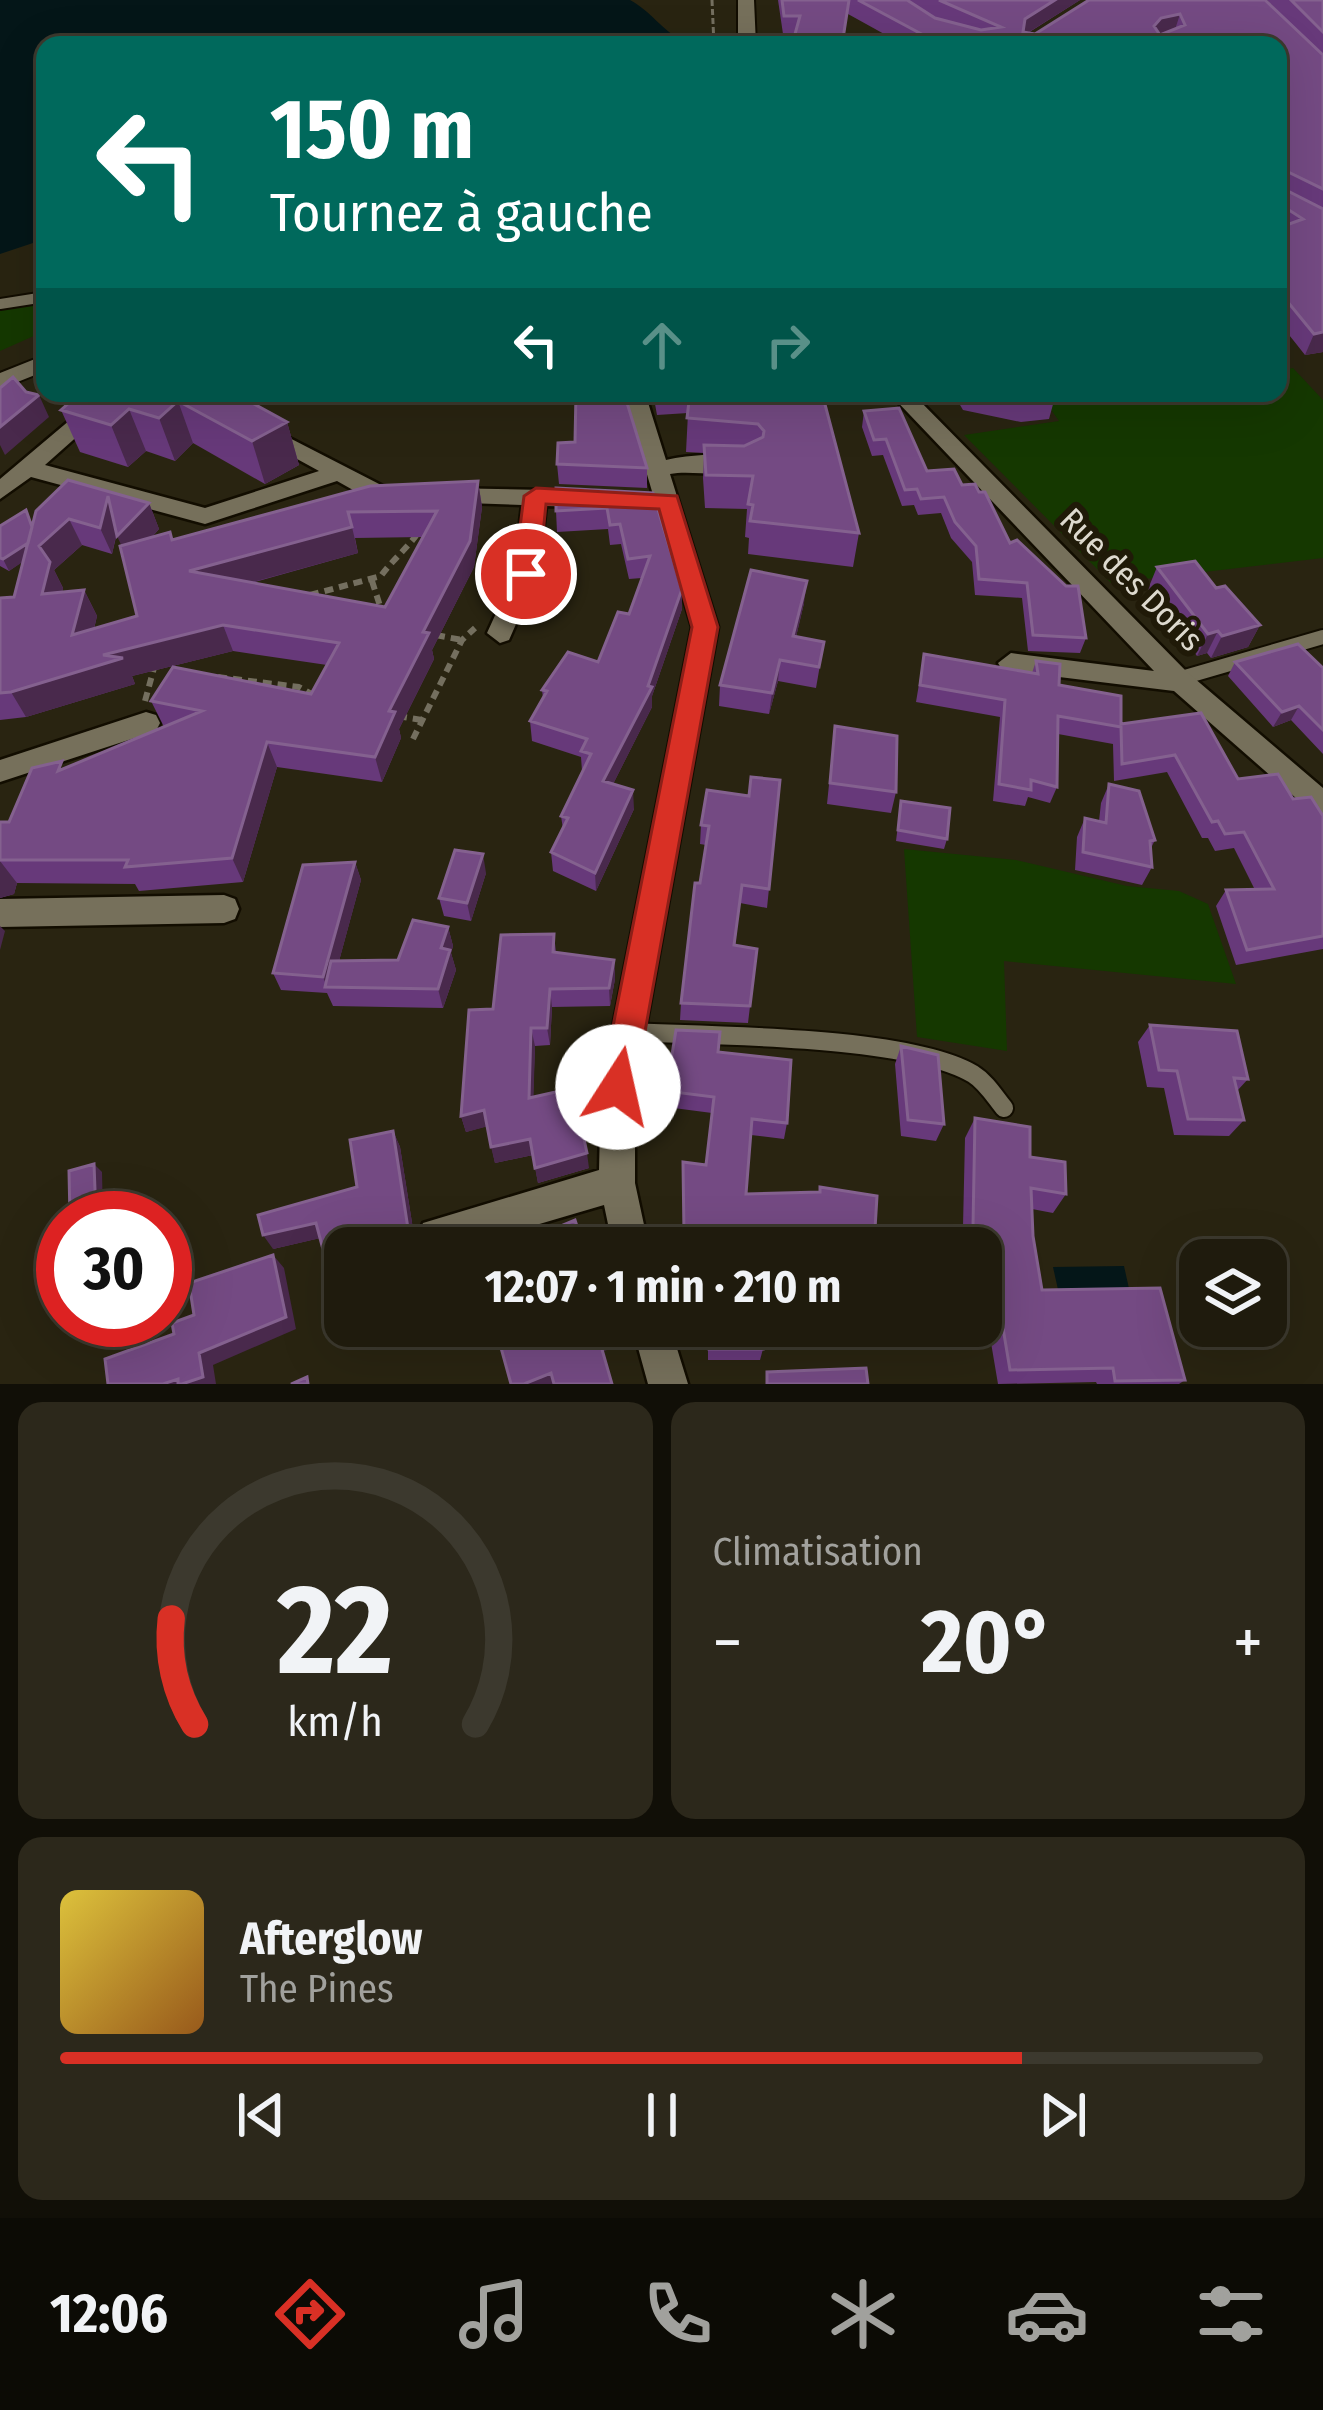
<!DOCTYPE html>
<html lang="fr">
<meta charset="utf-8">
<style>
body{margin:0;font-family:"Fira Sans Condensed",sans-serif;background:#2c281b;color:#f1f3f6;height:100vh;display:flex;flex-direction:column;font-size:45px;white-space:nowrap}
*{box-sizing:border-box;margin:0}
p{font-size:39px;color:#a1a19d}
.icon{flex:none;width:66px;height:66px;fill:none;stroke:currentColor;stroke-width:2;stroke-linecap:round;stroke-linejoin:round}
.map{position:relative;height:1384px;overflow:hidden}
.side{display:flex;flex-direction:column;gap:18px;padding:18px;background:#110f07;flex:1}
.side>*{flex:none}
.banner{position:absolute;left:36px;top:36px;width:1251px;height:366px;border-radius:24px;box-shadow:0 12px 48px #0002,0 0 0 3px #3c392e;background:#00695c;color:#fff;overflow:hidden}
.fabs{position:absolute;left:1179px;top:1239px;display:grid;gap:24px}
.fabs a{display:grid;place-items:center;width:108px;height:108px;border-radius:24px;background:#1f1b0d;box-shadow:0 12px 48px #0002,0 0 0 3px #3c392e;font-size:60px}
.speed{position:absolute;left:36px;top:1191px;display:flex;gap:24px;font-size:60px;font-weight:700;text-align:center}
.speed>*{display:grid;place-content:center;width:156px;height:156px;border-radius:50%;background:#1f1b0d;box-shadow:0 12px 48px #0002,0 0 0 3px #3c392e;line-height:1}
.speed .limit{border:18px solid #d22;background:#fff;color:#111}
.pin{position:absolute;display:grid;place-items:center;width:102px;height:102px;color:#fff;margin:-51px;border:6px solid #fff;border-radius:50%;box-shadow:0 3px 12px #0007}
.me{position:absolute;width:132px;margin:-66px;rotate:10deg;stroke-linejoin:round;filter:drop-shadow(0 0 9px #0008)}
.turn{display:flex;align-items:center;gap:42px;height:252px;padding:0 36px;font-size:54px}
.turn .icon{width:156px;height:156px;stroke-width:2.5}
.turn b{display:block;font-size:84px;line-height:102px}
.lanes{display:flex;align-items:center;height:114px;padding:0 36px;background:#0003;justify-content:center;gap:60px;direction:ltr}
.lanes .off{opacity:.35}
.big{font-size:90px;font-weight:700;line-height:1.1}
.side .widget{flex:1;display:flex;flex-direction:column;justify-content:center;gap:18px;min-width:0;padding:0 42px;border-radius:24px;background:#2c281b}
.side .dial{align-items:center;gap:0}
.dial svg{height:312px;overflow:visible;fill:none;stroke:#3c392e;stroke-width:7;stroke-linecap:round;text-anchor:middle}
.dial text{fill:#f1f3f6;stroke:none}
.song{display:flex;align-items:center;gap:36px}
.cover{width:144px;height:144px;border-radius:18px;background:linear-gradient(135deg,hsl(50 70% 55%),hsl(30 70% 35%))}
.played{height:12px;border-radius:6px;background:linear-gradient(90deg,#d93025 80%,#3c392e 80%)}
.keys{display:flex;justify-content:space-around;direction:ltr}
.heat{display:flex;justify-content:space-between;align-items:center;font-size:66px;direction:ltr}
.side .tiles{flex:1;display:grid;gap:18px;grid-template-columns:1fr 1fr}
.widget:last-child{grid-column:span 2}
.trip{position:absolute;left:324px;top:1227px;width:678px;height:120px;border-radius:24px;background:#1f1b0d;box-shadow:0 12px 48px #0002,0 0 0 3px #3c392e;font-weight:700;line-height:120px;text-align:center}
.dock{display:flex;height:192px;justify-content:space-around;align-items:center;background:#0c0b05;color:#a1a19d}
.dock .icon{width:84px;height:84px}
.dock .current{color:#d93025}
.dock b{font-size:54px;color:#f1f3f6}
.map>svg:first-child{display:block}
</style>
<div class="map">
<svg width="1323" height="1384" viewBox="0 0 1323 1384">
<rect width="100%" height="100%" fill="#292411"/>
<path fill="#153800" d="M45,294v37l-45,20v-51z
M1293,368l30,32v158l-212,25 -147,-148 95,-14 -20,-28h239v-22z
M904,849l112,11 111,26 52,5 29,13 28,80 -232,-23 3,90 -90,-14z"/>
<path fill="#041618" d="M0,0h630c22,12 29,28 58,45h-643v194l-45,15z
M1124,1266l6,27 -71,1 -6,-27z"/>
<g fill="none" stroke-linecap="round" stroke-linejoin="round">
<defs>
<path id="lane-far2" d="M0,304l45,-7"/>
<path id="lane-far1" d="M1178,679l145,-42"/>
<path id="lane" d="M628,1032c83,4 279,3 345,42 13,8 22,23 31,34"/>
<path id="street" d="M102,393h24l-81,72 160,43 114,-37 -53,-29 -3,-5 11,-7 109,56 26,5 4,6 -12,8 -32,-6 -32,-18 -132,43 -174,-47 -31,22v-20z
M623,393h22l21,67c24,-5 64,-10 82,6 -17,15 -54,3 -78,8l48,153 -83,460v96l14,65h-36l-9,-43 -146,43h-35l-5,-12 5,-13 176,-53 2,-83 91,-460z
M889,393h23l275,279 136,116v29l-10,-4 -139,-122 -172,-21 -4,-7 13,-10 143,18z
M445,488l148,3 12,8 -12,8 -47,-1 -8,68 -29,66 -9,3 -13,-10 27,-59 8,-69 -85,-3 -4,-6 4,-6z
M146,712l10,3 4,8 -4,8 -156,51v-22z
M224,895l11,4 4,10 -4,10 -11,4 -224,4v-28z
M632,1326h38l18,58h-40z"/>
<path id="secondary" d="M738,0h16l2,45h-18z
M45,355v16l-45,18v-16z"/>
</defs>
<use href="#lane-far2" stroke="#120d00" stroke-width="14"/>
<use href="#lane-far1" stroke="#120d00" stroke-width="18"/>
<use href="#lane" stroke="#120d00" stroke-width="22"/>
<use href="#street" stroke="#120d00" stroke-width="5"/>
<use href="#secondary" stroke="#120d00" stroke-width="4"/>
<path stroke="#746f5f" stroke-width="3" stroke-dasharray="6 3" stroke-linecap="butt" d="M712,0l2,45
M786,45l1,-6"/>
<path stroke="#746f5f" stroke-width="6" stroke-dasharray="9 6" stroke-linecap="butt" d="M372,581l9,28
M310,595l71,-19c10,-15 35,-36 38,-46
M436,635l26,5
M218,677l81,10 16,9
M145,701l9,-33
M398,716l24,4
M413,739l49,-99 13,-12"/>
<use href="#lane-far2" stroke="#76705b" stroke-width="10"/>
<use href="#lane-far1" stroke="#76705b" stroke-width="14"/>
<use href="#lane" stroke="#76705b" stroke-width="18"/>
<use href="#street" fill="#76705b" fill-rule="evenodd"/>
<use href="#secondary" fill="#76705b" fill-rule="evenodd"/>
</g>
<path fill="#67397a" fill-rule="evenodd" d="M778,0h302l-52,33 7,1 53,-34 204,26 -25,-26h56v352l-18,3 -27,-34v-276h-374l-56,-31 -52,20h-13z
M80,393l174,10 33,19 12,43 -34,19 -72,-41 -18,18 -29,-10 -18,16 -48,-15 -19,-42z
M653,393h169l37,140 -6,34 -105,-13 1,-16 -4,-1 2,-28 -42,-1 -2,-30 1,-25 -18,-1 2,-39 -31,2z
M953,393h99l3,4 -6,22 -28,3 -58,-12z
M864,411l63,60 52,21 31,51 76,95 -6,15 -52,-2 -6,-53 -47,-3 -3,-33 -21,-24 -10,-25 -23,2 -4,-10 -12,1 -19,-51 -11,1 -10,-29z
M557,464l90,4v20l-88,-4z
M478,481l4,26 -8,60 -42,83 2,9 -35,70 2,9 -19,44 -105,-15 -34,115 -104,9 -4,-7 -118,-1 -3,11 -14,4v-76h9l57,-55 98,-40 -13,-26 160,-7 16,-29 -94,-14 -101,25 3,8 -109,33 -26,3v-122l14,-1 9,-36 -14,10 -9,-5v-40l33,-1 116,-22 10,26 -7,8 21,3zM117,533l5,13 15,70 -43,13 3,-13 -13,-26 -22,2 1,-4 -9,-18 28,-25 30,9zM423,537l-38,70 -134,-24 107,-30 -3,-15z
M653,493l29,96v20l-30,87v11l-39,77 21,25 -38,82 -43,-20 -2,-19 12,-23 -2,-13 21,-45 -1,-14 -49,-16 -2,-20 13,-23 -1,-8 56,-28 31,-48 13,-36 -13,1 -8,-35 -11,1 -2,-16 -51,3 -1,-21z
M1157,567l59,21 44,37 -12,22 -37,11 -4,-5 -10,3 -49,-67z
M804,603l-8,34 28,5 -8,46 -38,-7 -9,33 -50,-8 1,-21z
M924,654l108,19 4,-12 23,24 62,39 117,55 55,20 30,17v133l-87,16 -20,-59 10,-16h29l-21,-42 -19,3 -7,-13h-6l-35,-66 -53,9 -1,-37 -55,-10 -1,53 -7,16 -22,-6 -3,9 -32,-5 7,-84 -84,-15z
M1235,662l88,6v86l-32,-34 -18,7 -45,-51z
M835,726l61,66 -5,21 -64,-9z
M780,780l-13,128 -27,-5 -5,42 22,4 -9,74 -68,-3 1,-17 25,-158 -6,-1 1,-19z
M1109,784l46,56 -4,8 1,19 -10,18 -67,-15 2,-33 8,-19 14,3 2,-18z
M901,801l46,38 -3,10 -48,-8z
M355,862l6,18 -22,81 59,-1 50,-33 5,19 -2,7 5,17 -13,38 -110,-2 -6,-13 -46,-3 -8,-17z
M486,873l-15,48 -27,-5 -5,-18z
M554,934l2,19 58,7 1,19 -5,27 -58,1 -2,38 -15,1 -2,51 56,71 -51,15 -5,-28 -38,8 -8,-37 -21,6 -5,-16 32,-107z
M1150,1025l98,54 -11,12 7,29 -15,16 -55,-1 -10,-47 -17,-1 -9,-45z
M901,1046l43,78 -8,17 -35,-5 -6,-72z
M718,1052l69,71 -3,16 -33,-4 -5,59 73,-2 1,-5 55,42 -6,14 -119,5h-66l-1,-71 23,-12 6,-52 -46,-6v-16z
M975,1118l55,39 36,37 -13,19 -21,-4 1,27 9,54 143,90 -6,4h-82l-1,-2 -98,2 -9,-53 -77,2 -1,-7h70v-78h-79v-3l8,-17 53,-2 2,-88z
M393,1131l7,16 16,101h-71v22h-11l-9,-13 -5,-19 -47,11 84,-62z
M708,1326h53l2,23 -3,11h-52z"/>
<path fill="#49294c" d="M1055,0h25l-59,37 4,-18z
M1180,14l-6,19 -19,3 -1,-10 7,-8z
M1323,332v20l-18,3 9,-21z
M227,393h37l-10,10z
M39,395l10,22 -44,38 -5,-10v-18z
M178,401l15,42 -18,18 -16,-43z
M129,409l17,42 -18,16 -17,-42z
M287,422l12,43 -34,19 -13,-43z
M478,481l4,26 -8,60 -42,83 2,9 -35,70 2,9 -19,44 -7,-25 14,-46 34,-79z
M108,496l11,26 -7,32 -12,-26z
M149,503l10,26 -30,33 -12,-26z
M26,510l14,35 29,-26 13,26 -28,25 9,18 -7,32 -14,-26 -1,-44 -32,21 -6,-12z
M352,527l6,26 -159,44 -10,-26z
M807,581l-3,22 -13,55 2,-22z
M682,589v20l-30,87v11l-47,93 -2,-19 45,-95z
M84,590l13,26 -11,45 -14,-26z
M223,625l10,26 -101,25 3,8 -109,33 -15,-25 92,-37z
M1260,625l-12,22 -37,11 11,-22z
M1218,631l-11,22 -10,3 11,-22z
M780,660l-2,21 -9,33 3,-21z
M1299,706l-8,14 -18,7 9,-15z
M267,742l10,25 -34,115 -11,-24z
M633,790l1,19 -38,82 -1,-18z
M483,854l3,19 -15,48 -4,-18z
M0,861l17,22 -3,11 -14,4z
M355,862l6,18 -29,107h-5l-4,-10z
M0,926l5,5 -5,19z
M448,927l5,19 -2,7 5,17 -13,38 -5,-19 3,-41z
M614,960l1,19 -5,27 -1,-18z
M550,989l2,18 -2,38 -3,-17z
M531,1028l4,18 -2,68 -4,-16z
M484,1110l5,16 -23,6 -5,-16z
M393,1131l7,16 16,101h-5z
M530,1139l3,16 -38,8 -4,-16z
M587,1153l2,15 -51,15 -3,-15z
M94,1164l8,8 1,46h-12z
M316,1223l9,14 -52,12 -10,-14z
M273,1255l11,13 12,61 -83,36 3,19h-53l15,-5 21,-26z
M624,1330l1,14 -24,8 -2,-13z
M551,1373l3,11h-30z"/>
<path fill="#744a83" stroke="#84618f" stroke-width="3" fill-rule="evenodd" d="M782,0h67l-7,45h-50l8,-29h-16z
M858,0h49l28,18 46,12 20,-3 -62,-27h116l-30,19 -2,13 12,2 54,-34h176l58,55v134l-41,-20 2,20 39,20v123l-9,2 -36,-44v-62l25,-9 -25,-16v-158h-336zM1180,14l5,11 -25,10 -6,-9 7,-8z
M1291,0h32v32z
M13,377l13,15 13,3 -39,32v-39z
M80,393h154l53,29 -35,19 -74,-40 -19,17 -30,-9 -18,16 -50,-15z
M576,393h48l23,75 -90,-4 1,-21 17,-1z
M690,393h132l37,140 -109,-12 3,-16 -5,-1 5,-28 -47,-1 -2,-30 40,1 19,-9 1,-6 -6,-7 -71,-6z
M991,393h61l3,4 -28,4z
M899,408l28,63 27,-2 8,16 13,-1 4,8h6l25,51 7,-3 49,46h12l8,52 -53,-3 -6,-52 -48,-4 -3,-33 -21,-24 -11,-25 -23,2 -4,-10 -12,1 -19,-51 -12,1 -10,-29z
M68,480l81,23 -32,33 -9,-40 -8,32 -31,-9 -30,27 11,16 -8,32 42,-4 -12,45 65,-19 -17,-70 50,-14 2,8 198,-54 108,-5 -8,60 -47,91 6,1 -40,78 6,1 -20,45 -108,-15 -35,116 -107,9 3,-7h-128v-38h9l23,-54 30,-7 -4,10 144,-60 -51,-10 22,-34 138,27 28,-51 -116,-18 -120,30 20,3 -112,34 -11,1v-95l14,-1 22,-86zM437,511l-52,96 -196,-36 163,-44 -4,-15z
M556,488l97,5 29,96 -34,97 4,1 -49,94 30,9 -38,83 -44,-21 17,-34 -7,-2 30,-62 -10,-3 6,-12 -57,-18 17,-30 -5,-1 26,-38 30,10 20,-50 11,2 21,-58 -22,3 -8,-35 -10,1 -3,-17 -51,3z
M26,510l6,17 -4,16 -25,16 -3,-1v-32z
M1195,561l21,27 9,-2 35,39 -38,11 -4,-5 -10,3 -51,-67z
M751,570l56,11 -14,55 31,6 -5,25 -39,-7 -8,33 -52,-8z
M1298,644l25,24v62l-24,-24 -17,6 -47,-50z
M924,654l114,20 -2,-13 24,3 -1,21 62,11v28l80,-11 37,66 40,-5 15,25 18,-2 12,19v120l-76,14 -21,-60 48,-1 -30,-57 -19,2 -7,-13 -6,1 -37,-67 -53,9 -1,-37 -63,-11 -1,71 -26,-7v10l-32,-6 6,-84 -85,-15z
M835,726l62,10 -1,56 -66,-9z
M751,777l29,3 -11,109 -27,-4 -8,60 23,4 -7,57 -69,-3 14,-120h5l9,-57 -8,-1 6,-35 42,6z
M1109,784l30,7 16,49 -5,1 2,26 -69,-15 2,-34 21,5z
M901,801l49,7 -3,31 -49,-9z
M455,850l28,4 -16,49 -28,-5z
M355,862l-32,115 -50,-4 30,-108z
M413,920l35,7 -7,21 9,2 -12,39 -113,-2 6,-26 67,-1z
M554,934l-1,18 61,8 -5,28 -59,1 -3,39h-16l-2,70 44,-10 14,65 -52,15 -5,-29 -39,8 -7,-37 -23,6 8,-106 24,-1 8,-74z
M1150,1025l87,6 11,48 -14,-1 10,42 -56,-1 -11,-48 -18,-1z
M676,1030l44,2 -2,20 73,8 -4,63 -35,-4 -6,75 74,-2v-5l57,9 -2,33 -125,5v14h-42v-14l-24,1 -1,-73 23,3 8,-68 -48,-6z
M901,1046l37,9 6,69 -36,-4z
M975,1118l55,9v30l35,5 1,32 -35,-6 2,48 9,54 118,-2 25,92 -70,1 -2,-13 -103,2 -9,-54h-20v-68h-68l-3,-20 63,-2z
M393,1131l18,117h-66v9h-20l-9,-34 -53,12 -5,-20 99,-28 -7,-47z
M94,1164l2,52 -26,2 -1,-47z
M575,1220l9,28h-54l-3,-8z
M273,1255l13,62 -87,36 4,24 -21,7h-4v-5l-15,5h-55l-3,-25 69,-25 -2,-11 22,-8 -5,-32z
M495,1326h128l1,4 -25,9 13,45h-58l-3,-11 -27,11h-13z
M709,1326h52l2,23h-54z
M866,1368l2,16h-101v-12z
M307,1377l1,7h-17z"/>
<path fill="#d93025" stroke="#8d1f18" stroke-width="3" d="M536,488l141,8 41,131 -83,460 -5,11 -12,5 -12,-5 -5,-11 91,-460 -33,-118 -113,-5 -7,70 -4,6h-18l-3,-6 10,-78z"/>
<g text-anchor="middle" stroke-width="12" stroke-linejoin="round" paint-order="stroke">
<g font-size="33" fill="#ddd9ce" stroke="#201a08">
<text transform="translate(1132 579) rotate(45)" y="12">Rue des Doris</text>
</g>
</g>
</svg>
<div class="fabs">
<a><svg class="icon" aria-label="layers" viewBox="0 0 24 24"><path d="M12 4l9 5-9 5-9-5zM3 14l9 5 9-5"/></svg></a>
</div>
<div class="speed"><div class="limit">30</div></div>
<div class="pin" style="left:526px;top:574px;background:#d93025"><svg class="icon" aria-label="arrive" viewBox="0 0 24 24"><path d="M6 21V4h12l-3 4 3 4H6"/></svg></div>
<svg class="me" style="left:618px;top:1087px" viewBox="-20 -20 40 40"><circle r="19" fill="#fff"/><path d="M0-13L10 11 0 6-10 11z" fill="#d93025"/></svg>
<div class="trip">12:07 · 1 min · 210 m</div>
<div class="banner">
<div class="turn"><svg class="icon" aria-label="left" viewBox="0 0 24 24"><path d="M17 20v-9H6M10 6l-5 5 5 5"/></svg><div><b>150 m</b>Tournez à gauche</div></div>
<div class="lanes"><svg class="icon" aria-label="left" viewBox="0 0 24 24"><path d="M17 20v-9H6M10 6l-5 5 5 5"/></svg><svg class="icon off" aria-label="ahead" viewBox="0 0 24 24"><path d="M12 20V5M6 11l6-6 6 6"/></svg><svg class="icon off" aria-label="right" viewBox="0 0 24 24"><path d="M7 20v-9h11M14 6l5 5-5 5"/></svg></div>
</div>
</div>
<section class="side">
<div class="tiles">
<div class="widget dial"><svg viewBox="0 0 100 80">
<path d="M14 69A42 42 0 1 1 86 69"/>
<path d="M14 69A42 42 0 0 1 8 42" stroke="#d93025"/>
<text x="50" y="56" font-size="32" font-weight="700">22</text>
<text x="50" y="72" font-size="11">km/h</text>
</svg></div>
<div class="widget"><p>Climatisation</p>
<div class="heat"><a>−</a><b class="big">20°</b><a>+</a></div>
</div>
<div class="widget">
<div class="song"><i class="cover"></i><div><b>Afterglow</b><p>The Pines</p></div></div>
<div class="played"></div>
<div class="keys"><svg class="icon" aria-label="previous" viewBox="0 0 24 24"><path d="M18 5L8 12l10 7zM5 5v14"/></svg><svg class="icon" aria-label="pause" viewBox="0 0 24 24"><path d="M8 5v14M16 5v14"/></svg><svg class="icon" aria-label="next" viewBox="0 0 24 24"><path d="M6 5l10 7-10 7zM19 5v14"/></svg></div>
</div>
</div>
</section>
<nav class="dock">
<b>12:06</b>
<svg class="icon current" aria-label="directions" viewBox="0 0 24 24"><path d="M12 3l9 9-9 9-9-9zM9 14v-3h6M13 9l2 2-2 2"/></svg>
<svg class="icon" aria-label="music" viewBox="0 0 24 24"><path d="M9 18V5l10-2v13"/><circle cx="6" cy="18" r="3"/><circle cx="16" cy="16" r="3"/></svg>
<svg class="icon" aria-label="phone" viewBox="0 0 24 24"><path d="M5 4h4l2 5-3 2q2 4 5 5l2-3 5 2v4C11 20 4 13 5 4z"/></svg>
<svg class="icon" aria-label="climate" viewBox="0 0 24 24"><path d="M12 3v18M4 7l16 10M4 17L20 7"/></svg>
<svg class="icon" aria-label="car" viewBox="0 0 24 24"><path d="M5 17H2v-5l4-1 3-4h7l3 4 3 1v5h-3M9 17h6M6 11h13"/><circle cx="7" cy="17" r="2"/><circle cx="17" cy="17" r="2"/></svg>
<svg class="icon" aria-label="filters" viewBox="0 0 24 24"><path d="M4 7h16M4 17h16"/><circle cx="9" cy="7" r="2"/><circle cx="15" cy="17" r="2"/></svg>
</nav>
